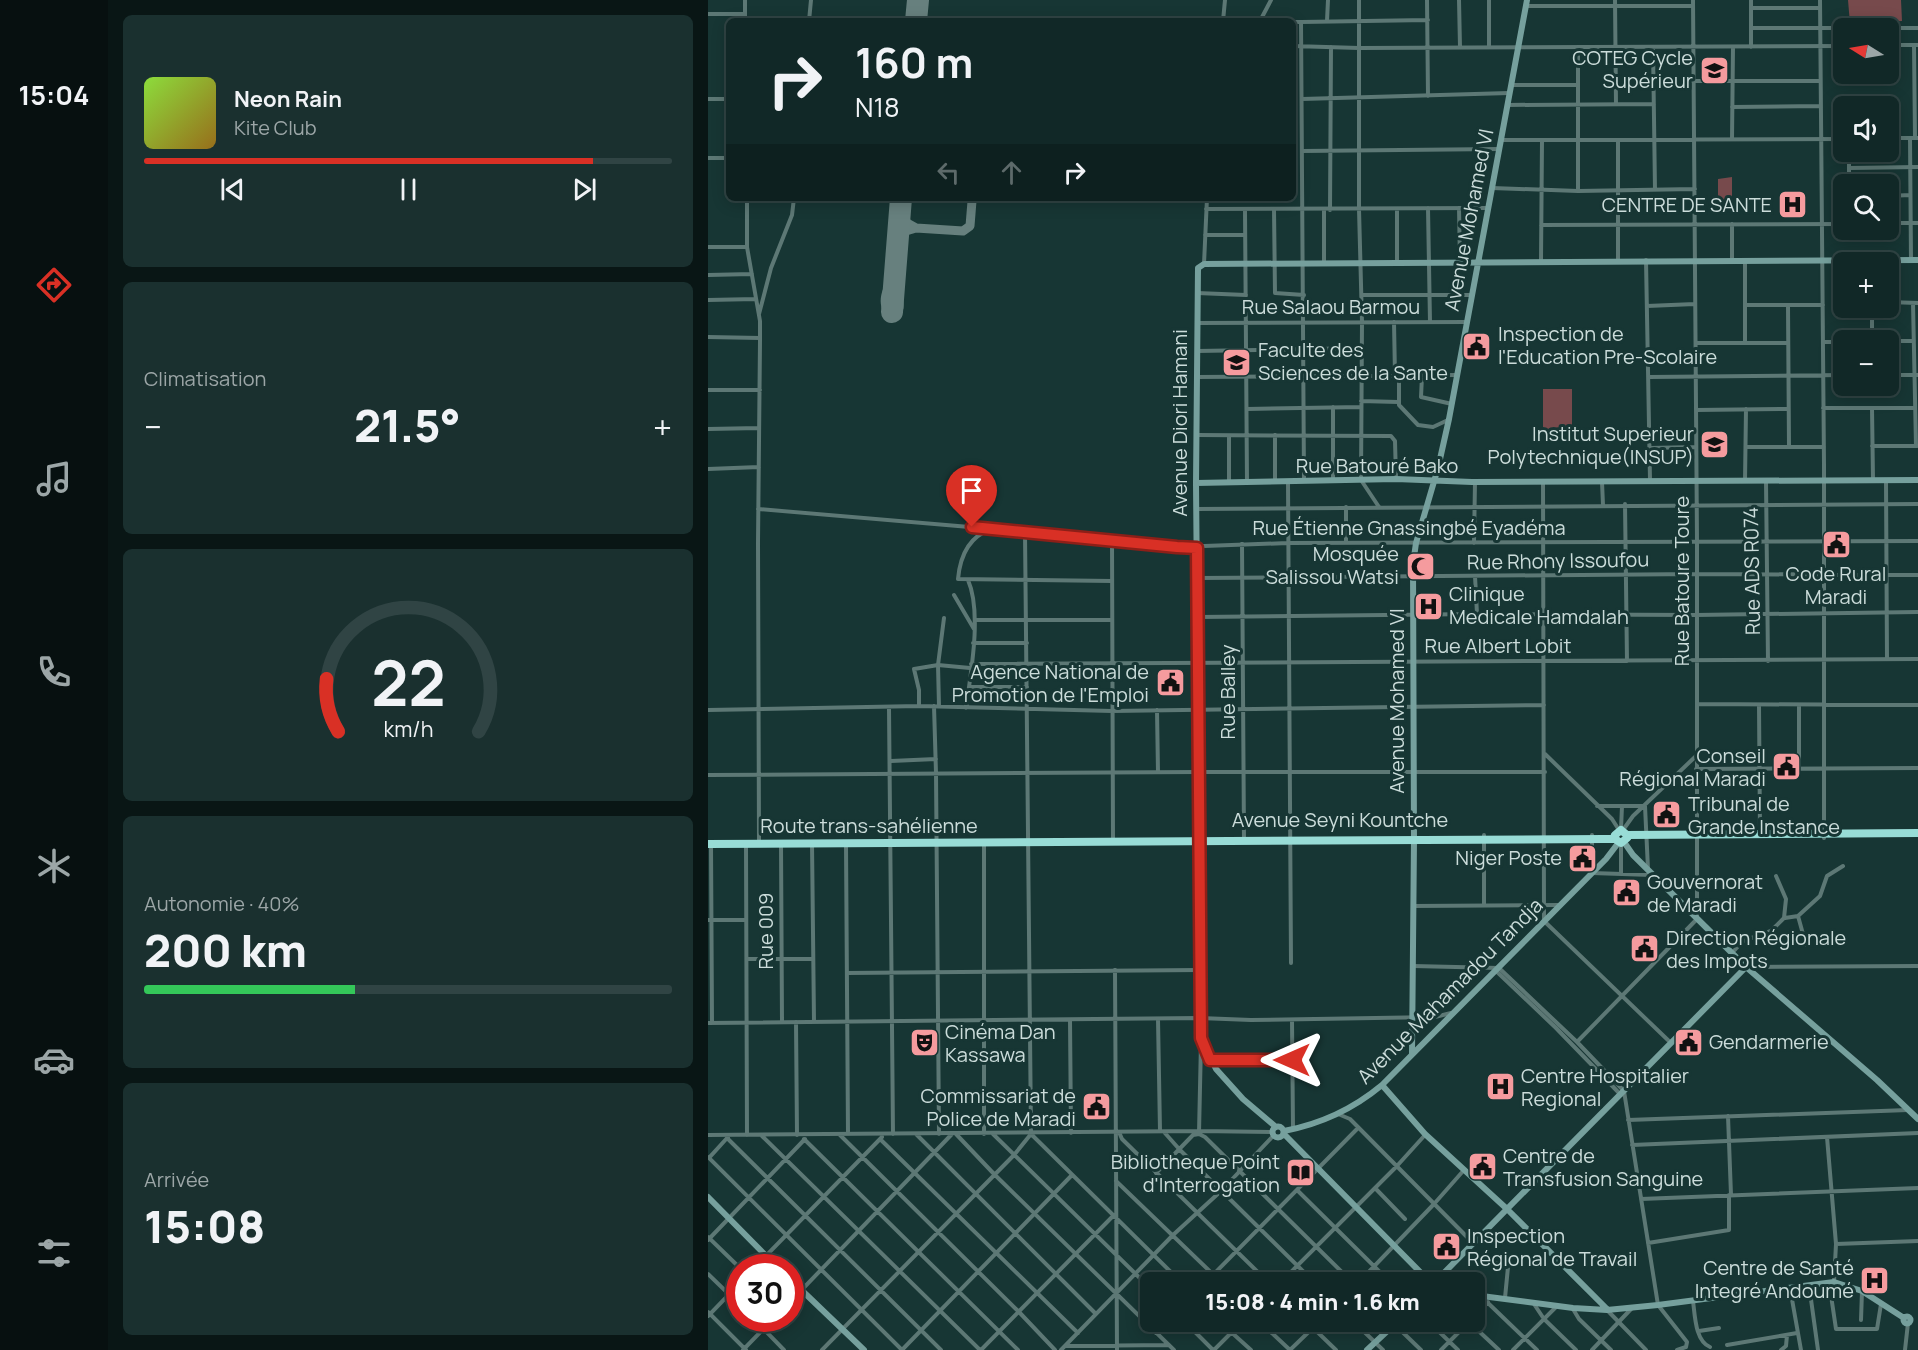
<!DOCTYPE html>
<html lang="fr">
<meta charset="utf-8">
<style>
body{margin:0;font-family:Manrope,sans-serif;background:#1a302f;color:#f1f3f6;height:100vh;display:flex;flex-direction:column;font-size:22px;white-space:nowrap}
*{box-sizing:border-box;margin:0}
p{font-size:20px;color:#9ca6a7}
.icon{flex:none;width:33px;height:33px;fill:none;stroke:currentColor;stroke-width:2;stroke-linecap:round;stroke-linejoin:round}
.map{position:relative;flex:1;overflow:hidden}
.sheet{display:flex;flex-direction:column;gap:15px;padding:15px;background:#091615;width:600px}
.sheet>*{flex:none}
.banner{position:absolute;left:18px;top:18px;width:570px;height:183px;border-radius:9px;box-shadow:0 3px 15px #0003,0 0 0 2px #304444;background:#112827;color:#f1f3f6;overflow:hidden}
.needle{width:39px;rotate:281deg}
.buttons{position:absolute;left:1125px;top:18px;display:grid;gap:12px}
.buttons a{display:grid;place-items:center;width:66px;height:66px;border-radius:9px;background:#112827;box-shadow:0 3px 15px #0003,0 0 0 2px #304444;font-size:30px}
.speed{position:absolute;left:18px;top:1254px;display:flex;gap:12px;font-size:30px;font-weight:700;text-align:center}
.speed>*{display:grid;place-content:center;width:78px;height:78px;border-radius:50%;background:#112827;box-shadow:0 3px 15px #0003,0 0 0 2px #304444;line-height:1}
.speed .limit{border:9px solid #d22;background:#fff;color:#111}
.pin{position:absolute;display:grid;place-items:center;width:51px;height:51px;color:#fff;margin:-62px -26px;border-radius:50% 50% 50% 0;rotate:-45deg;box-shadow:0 0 6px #0007}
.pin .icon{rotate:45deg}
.me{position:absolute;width:66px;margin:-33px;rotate:270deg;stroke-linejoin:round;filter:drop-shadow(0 0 4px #0008)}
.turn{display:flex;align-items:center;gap:21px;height:126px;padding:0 30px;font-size:27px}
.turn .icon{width:78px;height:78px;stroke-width:2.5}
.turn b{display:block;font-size:42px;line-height:51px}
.lanes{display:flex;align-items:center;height:57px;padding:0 30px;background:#0003;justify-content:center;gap:30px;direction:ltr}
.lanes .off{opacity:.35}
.big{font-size:45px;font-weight:800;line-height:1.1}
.sheet .widget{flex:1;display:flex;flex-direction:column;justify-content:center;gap:9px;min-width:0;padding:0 21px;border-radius:9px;background:#1a302f}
.sheet .dial{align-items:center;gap:0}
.dial svg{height:156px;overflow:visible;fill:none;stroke:#304444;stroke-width:7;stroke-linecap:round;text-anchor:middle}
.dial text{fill:#f1f3f6;stroke:none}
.song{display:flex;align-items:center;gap:18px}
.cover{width:72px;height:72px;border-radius:9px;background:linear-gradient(135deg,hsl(90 70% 55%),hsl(40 70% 35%))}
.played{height:6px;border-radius:3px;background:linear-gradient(90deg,#d93025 85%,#304444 85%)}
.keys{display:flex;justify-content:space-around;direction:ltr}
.heat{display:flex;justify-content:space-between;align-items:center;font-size:33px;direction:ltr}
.charge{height:9px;border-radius:4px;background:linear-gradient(90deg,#34c759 40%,#304444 0)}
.trip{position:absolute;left:432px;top:1272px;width:345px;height:60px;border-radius:9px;background:#112827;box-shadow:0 3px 15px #0003,0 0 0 2px #304444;font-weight:800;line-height:60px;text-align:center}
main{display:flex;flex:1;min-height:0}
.dock{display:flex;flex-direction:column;width:108px;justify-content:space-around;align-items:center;background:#071010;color:#9ca6a7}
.dock .icon{width:42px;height:42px}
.dock .active{color:#d93025}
.dock b{font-size:27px;color:#f1f3f6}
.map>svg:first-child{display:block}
</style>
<main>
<nav class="dock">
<b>15:04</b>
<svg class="icon active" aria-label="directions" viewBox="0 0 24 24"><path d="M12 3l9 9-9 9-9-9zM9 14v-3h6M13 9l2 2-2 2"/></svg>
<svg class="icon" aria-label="music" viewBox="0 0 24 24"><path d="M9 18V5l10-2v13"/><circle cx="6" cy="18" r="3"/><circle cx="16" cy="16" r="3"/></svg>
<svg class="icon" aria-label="phone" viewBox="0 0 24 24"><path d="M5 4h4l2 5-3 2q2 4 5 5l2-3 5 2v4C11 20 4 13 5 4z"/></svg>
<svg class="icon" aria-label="climate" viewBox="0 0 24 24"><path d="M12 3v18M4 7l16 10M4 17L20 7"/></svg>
<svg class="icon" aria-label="car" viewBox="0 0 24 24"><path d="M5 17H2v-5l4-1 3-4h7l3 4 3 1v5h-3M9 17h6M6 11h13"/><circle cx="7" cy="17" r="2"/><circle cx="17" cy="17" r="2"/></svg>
<svg class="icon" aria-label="filters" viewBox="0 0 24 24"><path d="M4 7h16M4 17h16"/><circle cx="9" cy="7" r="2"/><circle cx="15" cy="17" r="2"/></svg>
</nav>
<section class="sheet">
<div class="widget">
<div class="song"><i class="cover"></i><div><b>Neon Rain</b><p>Kite Club</p></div></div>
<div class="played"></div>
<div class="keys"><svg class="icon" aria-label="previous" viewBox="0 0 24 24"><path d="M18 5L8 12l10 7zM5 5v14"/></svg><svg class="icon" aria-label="pause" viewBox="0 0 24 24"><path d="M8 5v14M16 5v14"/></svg><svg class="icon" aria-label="next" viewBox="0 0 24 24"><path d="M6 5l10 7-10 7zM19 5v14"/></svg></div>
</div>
<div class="widget"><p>Climatisation</p>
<div class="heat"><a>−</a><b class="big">21.5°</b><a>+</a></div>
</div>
<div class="widget dial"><svg viewBox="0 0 100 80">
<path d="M14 69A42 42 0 1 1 86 69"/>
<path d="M14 69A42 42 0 0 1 8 42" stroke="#d93025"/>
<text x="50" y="56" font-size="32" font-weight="700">22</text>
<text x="50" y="72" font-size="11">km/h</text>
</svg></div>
<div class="widget"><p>Autonomie · 40%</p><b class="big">200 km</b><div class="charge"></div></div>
<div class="widget"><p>Arrivée</p><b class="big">15:08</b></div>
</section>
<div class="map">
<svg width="1210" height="1350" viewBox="0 0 1210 1350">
<rect width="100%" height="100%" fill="#173634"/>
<path fill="#774a4c" d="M1140,0h53l1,21 -52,3z
M1024,177v29l-14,-1v-26z
M835,389h29v52h-29z"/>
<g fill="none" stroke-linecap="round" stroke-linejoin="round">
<path stroke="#67807e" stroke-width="9" d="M192,210l7,13 9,5 47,3 7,-5 2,-25
M190,243l8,-12 10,-3
M187,272c1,12 5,22 4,36l-7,4 -4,-1c-8,-13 3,-27 7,-39z"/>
<path stroke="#67807e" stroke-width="22" d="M208,21l2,-21
M184,312l9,-114"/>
<path stroke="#5d7875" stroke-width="4" d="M37,0v21
M651,0v209l3,113 -1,158 18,27
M719,0l1,96
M751,0l1,47
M781,0v47
M907,0l1,104
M1043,0v47
M1112,0l4,464v374
M818,6h167
M1043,8h68
M0,14h37
M101,21l2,-21
M515,21l2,-21
M552,21l11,-21
M619,21l1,-21
M585,22h8
M1043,28h167
M1180,45h30
M1206,45l1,93
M585,46l66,2 485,-2
M870,47v144
M945,47l2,143
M984,81h128
M803,85h67
M0,99h21
M594,99l207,-6
M799,105l147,-1
M1024,107l88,-1
M1180,138h30
M1202,138l1,122
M1024,139l1,-92
M793,140l343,-1
M594,151l197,-2
M1141,152v32
M0,158h21
M1141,168l69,-1
M784,188l86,3 117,-2
M1180,196l22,-1
M39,198v49l13,74v20l-2,202 1,299
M720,208l2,114
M751,208l1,54
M498,209l282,-1
M566,209l1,84 29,2
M537,210l2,272
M616,210v53
M622,210l1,-163
M1180,223h30
M1024,224v37
M833,225l303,-1
M497,235h40
M0,247h39
M910,260v-120
M938,260l4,220
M833,261l1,-120
M1037,261v82
M689,262v-53
M496,264l3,-66
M0,275l44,-1
M489,293l49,2
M654,295h109
M0,300l48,-1
M1180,302l30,1
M1205,303l3,143
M1037,305h78
M939,306l48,-2
M1080,306l1,141
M1164,308v32
M51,314l12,-46 21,-53 2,-17
M686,322l1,54
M489,323l269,-1
M0,337l52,1
M1180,341h26
M1115,342h21
M988,343h92
M489,351l165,-3
M1180,375h30
M714,376l-1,21 31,7
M489,377l260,-2
M691,377v28l19,20 15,2 15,-7
M941,377l195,-2
M0,390h52
M653,401l37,1
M625,407v73
M1115,408h92
M1164,408l1,72
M539,409l114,-2
M988,410l92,-1
M0,429l51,-1
M489,435l194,1 4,5 1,37
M567,435v47
M521,436v46
M1164,446h45
M1038,447h78
M942,448l46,-1
M0,469l51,-2
M596,481l-3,-459 127,-2
M1037,481l1,-72
M1058,481l2,180
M1178,481l1,178
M580,482l3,481
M835,482l1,439 127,122
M894,482l1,23
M917,504l2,157
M50,509l235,20 184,18 111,-4 630,-2
M489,509l721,-5
M283,529c-23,8 -31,28 -33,50l154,2
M317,533l6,601 150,148
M404,540l1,302
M638,543v-36
M766,543l1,-61
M534,544l2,296
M767,576l2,38
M490,578l499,-4 221,1
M246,595l20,34
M490,617l279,-3 219,1 222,-3
M236,618l-6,47 32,3
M267,620h137
M265,643h54
M263,664l947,-5
M261,687h58
M989,704l221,1
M1051,705l1,128
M1091,705v64
M211,706v-16l-5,-21 24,-4 1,41
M226,706l2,67 3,361
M181,708l4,426
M258,708c5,-36 16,-96 2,-128
M0,710l211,-4 193,5 432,-6
M449,710l1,62
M837,754l67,65 7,11
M183,761l45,-2
M988,769l222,-1
M0,775l490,-3h347
M889,806h48l3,63
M913,829l1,-23
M915,830l10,-14 63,-60
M884,835v38l60,2
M73,843l1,179
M104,843l2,179
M276,843v291
M913,843v31
M3,844l1,179
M138,844l2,290
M38,845l1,290
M705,906l147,-1
M776,906v-71
M1090,916l22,-20 7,-20 16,-10
M1077,918l13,-2 8,29
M0,920h38
M1024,953l11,-12 28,-10 13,-13 2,-19 -10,-23
M39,959h66
M705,966l86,2 78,74 47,49 34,214 29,37 -1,5 -9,3
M1039,967l171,-1
M407,970l2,380
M787,970l61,58 65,67
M139,973l353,-3
M450,1019l2,112
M362,1020l1,113
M584,1020l1,109
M88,1022l1,113
M0,1023l492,-5 51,2 184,-3 16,-4
M869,1042l120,-123v-378l-4,-541
M504,1060h80
M630,1114l12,5 123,124
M1020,1116l3,79
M920,1120l280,-10
M411,1132l3,7 146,143
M456,1132l16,18 134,132
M491,1133l2,-91
M208,1134l180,180
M248,1134l38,40 180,176
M285,1134l157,154
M491,1134l6,3 147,145
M0,1135l491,-4 74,1
M132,1135l179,177 36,38
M54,1136l218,214
M1119,1137l9,107 -2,38
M19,1138l214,212
M96,1139l214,211
M172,1139l198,194
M924,1145l286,-12
M0,1157l194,193
M1,1158l19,-21
M448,1173l37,-38 6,-1
M408,1181l105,101
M667,1188l30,31
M589,1190l93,92
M933,1199l277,-11
M0,1237l32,31
M0,1240l97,-101
M940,1243l81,-13v-35
M1128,1244l82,-3
M757,1253l43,14 -3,31
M46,1268l128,-131
M0,1274l32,31
M498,1282l152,-154
M573,1282l115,-115 29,-32
M651,1282l75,-78 30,-34
M1121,1282l7,47h41l4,-25
M1101,1285l9,65
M1082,1288l11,62
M985,1301c2,14 2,40 17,46
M82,1302l162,-168
M780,1303l49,47
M826,1304l10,15 32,31
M865,1309l6,10 32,31
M899,1310l39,40
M0,1312l38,38
M0,1316l32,-33
M766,1316l14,-14
M45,1318l31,32
M1153,1320l1,-29
M477,1322l28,28
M512,1322l31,28
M552,1322l30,28
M599,1322l29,28
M646,1322l29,28
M684,1322l29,28
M721,1322l29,28
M761,1322l30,28
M991,1331l20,-3
M448,1333l11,-11
M1019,1345l70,-12
M358,1346l103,-1
M35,1350l31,-32
M114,1350l192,-195 17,-21
M194,1350l170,-175
M273,1350l133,-135
M353,1350l112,-115 48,-44 53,-56
M506,1350l28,-28
M582,1350l29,-28
M733,1350l28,-28
M805,1350l44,-44
M884,1350l40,-42
M1073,1350l5,-4 1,-11
M1197,1350l3,-27"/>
<path stroke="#76a09d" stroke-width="6" d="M488,483l200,-4 76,3 446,-2
M916,842l9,13 113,112 131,113 41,39
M704,1053l2,-213 -1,-276 3,-21 22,-75 11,-49 78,-419
M674,1085l43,49 82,75 100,100
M564.5 1132a5.5 5.5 0 1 1 11 0a5.5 5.5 0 1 1-11 0Z
M568,1127l-33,-28 -27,-30 -15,-31 -5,-555 2,-215 6,-4 714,-4
M576,1131c37,-7 68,-21 98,-46l224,-226 13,-17
M576,1134l146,148
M0,1197l70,71
M82,1279l74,71
M727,1282l311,-315
M766,1295l99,13 34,2 51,-5 176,-23 28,9 42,27
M1195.5 1320a3.5 3.5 0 1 1 7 0a3.5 3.5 0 1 1-7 0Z
M659,1350l30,-28"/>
<path stroke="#98dcd6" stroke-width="8" d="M907,835l6,-5 6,5
M919,835l291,-2
M0,844l896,-5h11l6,4 6,-5"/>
</g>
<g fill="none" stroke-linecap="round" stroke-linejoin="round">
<defs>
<path id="route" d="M264,527l205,20 20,1 4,490 9,22h82"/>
</defs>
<use href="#route" stroke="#8d1f18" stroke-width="15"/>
<use href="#route" stroke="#d93025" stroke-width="10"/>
</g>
<defs>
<symbol id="university-square" viewBox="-11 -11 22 22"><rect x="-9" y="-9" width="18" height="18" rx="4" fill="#f59b9e" stroke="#173634"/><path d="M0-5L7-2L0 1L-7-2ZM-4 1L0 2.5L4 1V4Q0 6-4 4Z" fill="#111"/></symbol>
<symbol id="hospital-square" viewBox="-11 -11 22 22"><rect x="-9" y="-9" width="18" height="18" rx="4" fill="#f59b9e" stroke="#173634"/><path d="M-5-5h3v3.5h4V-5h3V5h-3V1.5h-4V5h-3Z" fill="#111"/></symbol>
<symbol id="civic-square" viewBox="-11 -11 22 22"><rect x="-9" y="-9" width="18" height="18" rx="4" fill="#f59b9e" stroke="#173634"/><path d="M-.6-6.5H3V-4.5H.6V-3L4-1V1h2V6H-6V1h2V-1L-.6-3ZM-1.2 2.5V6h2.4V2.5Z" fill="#111"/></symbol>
<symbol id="mosque-square" viewBox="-11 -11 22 22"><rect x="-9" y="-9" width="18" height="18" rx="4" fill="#f59b9e" stroke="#173634"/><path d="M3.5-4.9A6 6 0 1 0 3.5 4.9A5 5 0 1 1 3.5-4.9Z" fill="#111"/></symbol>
<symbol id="theatre-square" viewBox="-11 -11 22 22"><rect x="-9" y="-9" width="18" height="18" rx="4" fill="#f59b9e" stroke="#173634"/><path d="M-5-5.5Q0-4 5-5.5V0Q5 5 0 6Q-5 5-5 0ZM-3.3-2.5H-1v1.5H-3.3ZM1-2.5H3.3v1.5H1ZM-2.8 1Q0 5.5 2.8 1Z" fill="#111"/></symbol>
<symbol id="library-square" viewBox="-11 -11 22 22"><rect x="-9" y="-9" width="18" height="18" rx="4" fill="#f59b9e" stroke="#173634"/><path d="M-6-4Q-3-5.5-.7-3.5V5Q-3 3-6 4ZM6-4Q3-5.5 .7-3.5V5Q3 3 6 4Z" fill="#111"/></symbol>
</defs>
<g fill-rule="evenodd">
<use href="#university-square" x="990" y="54" width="33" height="33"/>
<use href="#hospital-square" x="1068" y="188" width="33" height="33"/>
<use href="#civic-square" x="752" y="330" width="33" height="33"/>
<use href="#university-square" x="512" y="346" width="33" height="33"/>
<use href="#university-square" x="990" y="428" width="33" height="33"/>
<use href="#civic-square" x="1112" y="528" width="33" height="33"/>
<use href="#mosque-square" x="696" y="550" width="33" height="33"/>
<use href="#hospital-square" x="704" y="590" width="33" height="33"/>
<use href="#civic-square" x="446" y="666" width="33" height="33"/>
<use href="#civic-square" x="1062" y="750" width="33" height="33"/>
<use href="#civic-square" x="942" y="798" width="33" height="33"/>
<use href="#civic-square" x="858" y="842" width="33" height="33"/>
<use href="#civic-square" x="902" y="876" width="33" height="33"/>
<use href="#civic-square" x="920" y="932" width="33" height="33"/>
<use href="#civic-square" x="964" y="1026" width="33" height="33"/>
<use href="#theatre-square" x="200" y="1026" width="33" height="33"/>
<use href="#hospital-square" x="776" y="1070" width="33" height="33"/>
<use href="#civic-square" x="372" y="1090" width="33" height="33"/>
<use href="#civic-square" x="758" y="1150" width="33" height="33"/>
<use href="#library-square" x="576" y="1156" width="33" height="33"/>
<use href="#civic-square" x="722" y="1230" width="33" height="33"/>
<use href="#hospital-square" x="1150" y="1264" width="33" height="33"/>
</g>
<g text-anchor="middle" stroke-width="6" stroke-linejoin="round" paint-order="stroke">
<g font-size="20" fill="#cbdcda" stroke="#173634" text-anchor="start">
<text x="985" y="65" text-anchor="end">COTEG Cycle<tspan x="985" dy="23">Supérieur</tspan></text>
<text x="1064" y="212" text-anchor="end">CENTRE DE SANTE</text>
<text x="790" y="341">Inspection de<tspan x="790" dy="23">l'Education Pre-Scolaire</tspan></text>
<text x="550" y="357">Faculte des<tspan x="550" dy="23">Sciences de la Sante</tspan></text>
<text x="986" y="441" text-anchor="end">Institut Superieur<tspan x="986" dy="23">Polytechnique(INSUP)</tspan></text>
<text x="691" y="561" text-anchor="end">Mosquée<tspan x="691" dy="23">Salissou Watsi</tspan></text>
<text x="1128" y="581" text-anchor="middle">Code Rural<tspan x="1128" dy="23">Maradi</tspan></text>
<text x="741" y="601">Clinique<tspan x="741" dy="23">Medicale Hamdalah</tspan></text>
<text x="441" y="679" text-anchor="end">Agence National de<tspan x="441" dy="23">Promotion de l'Emploi</tspan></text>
<text x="1058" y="763" text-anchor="end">Conseil<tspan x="1058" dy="23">Régional Maradi</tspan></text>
<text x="980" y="811">Tribunal de<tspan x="980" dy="23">Grande Instance</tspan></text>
<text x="854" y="865" text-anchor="end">Niger Poste</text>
<text x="939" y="889">Gouvernorat<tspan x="939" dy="23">de Maradi</tspan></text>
<text x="958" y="945">Direction Régionale<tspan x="958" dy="23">des Impots</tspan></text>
<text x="237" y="1039">Cinéma Dan<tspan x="237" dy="23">Kassawa</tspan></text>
<text x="1001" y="1049">Gendarmerie</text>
<text x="813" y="1083">Centre Hospitalier<tspan x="813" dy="23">Regional</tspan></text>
<text x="368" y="1103" text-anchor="end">Commissariat de<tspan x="368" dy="23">Police de Maradi</tspan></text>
<text x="795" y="1163">Centre de<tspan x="795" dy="23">Transfusion Sanguine</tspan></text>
<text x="572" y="1169" text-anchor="end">Bibliotheque Point<tspan x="572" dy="23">d'Interrogation</tspan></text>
<text x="759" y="1243">Inspection<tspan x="759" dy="23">Régional de Travail</tspan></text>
<text x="1146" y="1275" text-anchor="end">Centre de Santé<tspan x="1146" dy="23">Integré Andoumé</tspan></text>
</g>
<g font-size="20" fill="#cbdcda" stroke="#173634">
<text transform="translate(761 220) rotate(-79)" y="7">Avenue Mohamed VI</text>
<text x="623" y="314">Rue Salaou Barmou</text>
<text transform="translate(472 423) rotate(-90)" y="7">Avenue Diori Hamani</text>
<text x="669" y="473">Rue Batouré Bako</text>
<text x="701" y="535">Rue Étienne Gnassingbé Eyadéma</text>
<text transform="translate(850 561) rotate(-1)" y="7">Rue Rhony Issoufou</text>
<text transform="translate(1044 571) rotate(-91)" y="7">Rue ADS R074</text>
<text transform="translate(974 581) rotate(-90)" y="7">Rue Batoure Toure</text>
<text x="790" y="653">Rue Albert Lobit</text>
<text transform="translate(520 692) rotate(-90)" y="7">Rue Balley</text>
<text transform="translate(689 701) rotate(-90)" y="7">Avenue Mohamed VI</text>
<text x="632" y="827">Avenue Seyni Kountche</text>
<text x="161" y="833">Route trans-sahélienne</text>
<text transform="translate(58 931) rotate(-90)" y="7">Rue 009</text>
<text transform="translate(742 991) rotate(-45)" y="7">Avenue Mahamadou Tandja</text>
</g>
</g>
</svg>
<div class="buttons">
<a><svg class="needle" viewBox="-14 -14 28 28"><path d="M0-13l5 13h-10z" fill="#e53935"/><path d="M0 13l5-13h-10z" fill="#9ca6a7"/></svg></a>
<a><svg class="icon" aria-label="sound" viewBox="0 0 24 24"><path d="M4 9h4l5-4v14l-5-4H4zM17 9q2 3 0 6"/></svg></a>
<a><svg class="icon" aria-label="search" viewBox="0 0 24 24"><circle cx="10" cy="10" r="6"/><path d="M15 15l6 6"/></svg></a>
<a>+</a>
<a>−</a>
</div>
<div class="speed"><div class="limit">30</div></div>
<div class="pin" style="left:264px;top:527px;background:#d93025"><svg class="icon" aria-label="arrive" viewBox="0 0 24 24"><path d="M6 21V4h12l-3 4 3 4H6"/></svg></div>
<svg class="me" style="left:584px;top:1060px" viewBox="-20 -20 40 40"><path d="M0-17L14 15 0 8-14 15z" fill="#d93025" stroke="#fff" stroke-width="4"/></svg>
<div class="trip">15:08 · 4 min · 1.6 km</div>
<div class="banner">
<div class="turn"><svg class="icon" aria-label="right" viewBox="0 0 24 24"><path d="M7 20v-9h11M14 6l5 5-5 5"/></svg><div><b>160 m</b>N18</div></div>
<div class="lanes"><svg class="icon off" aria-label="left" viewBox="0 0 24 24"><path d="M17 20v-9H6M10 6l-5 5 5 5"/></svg><svg class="icon off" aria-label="ahead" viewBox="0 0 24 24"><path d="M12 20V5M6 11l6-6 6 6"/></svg><svg class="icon" aria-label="right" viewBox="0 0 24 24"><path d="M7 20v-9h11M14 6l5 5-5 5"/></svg></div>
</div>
</div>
</main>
